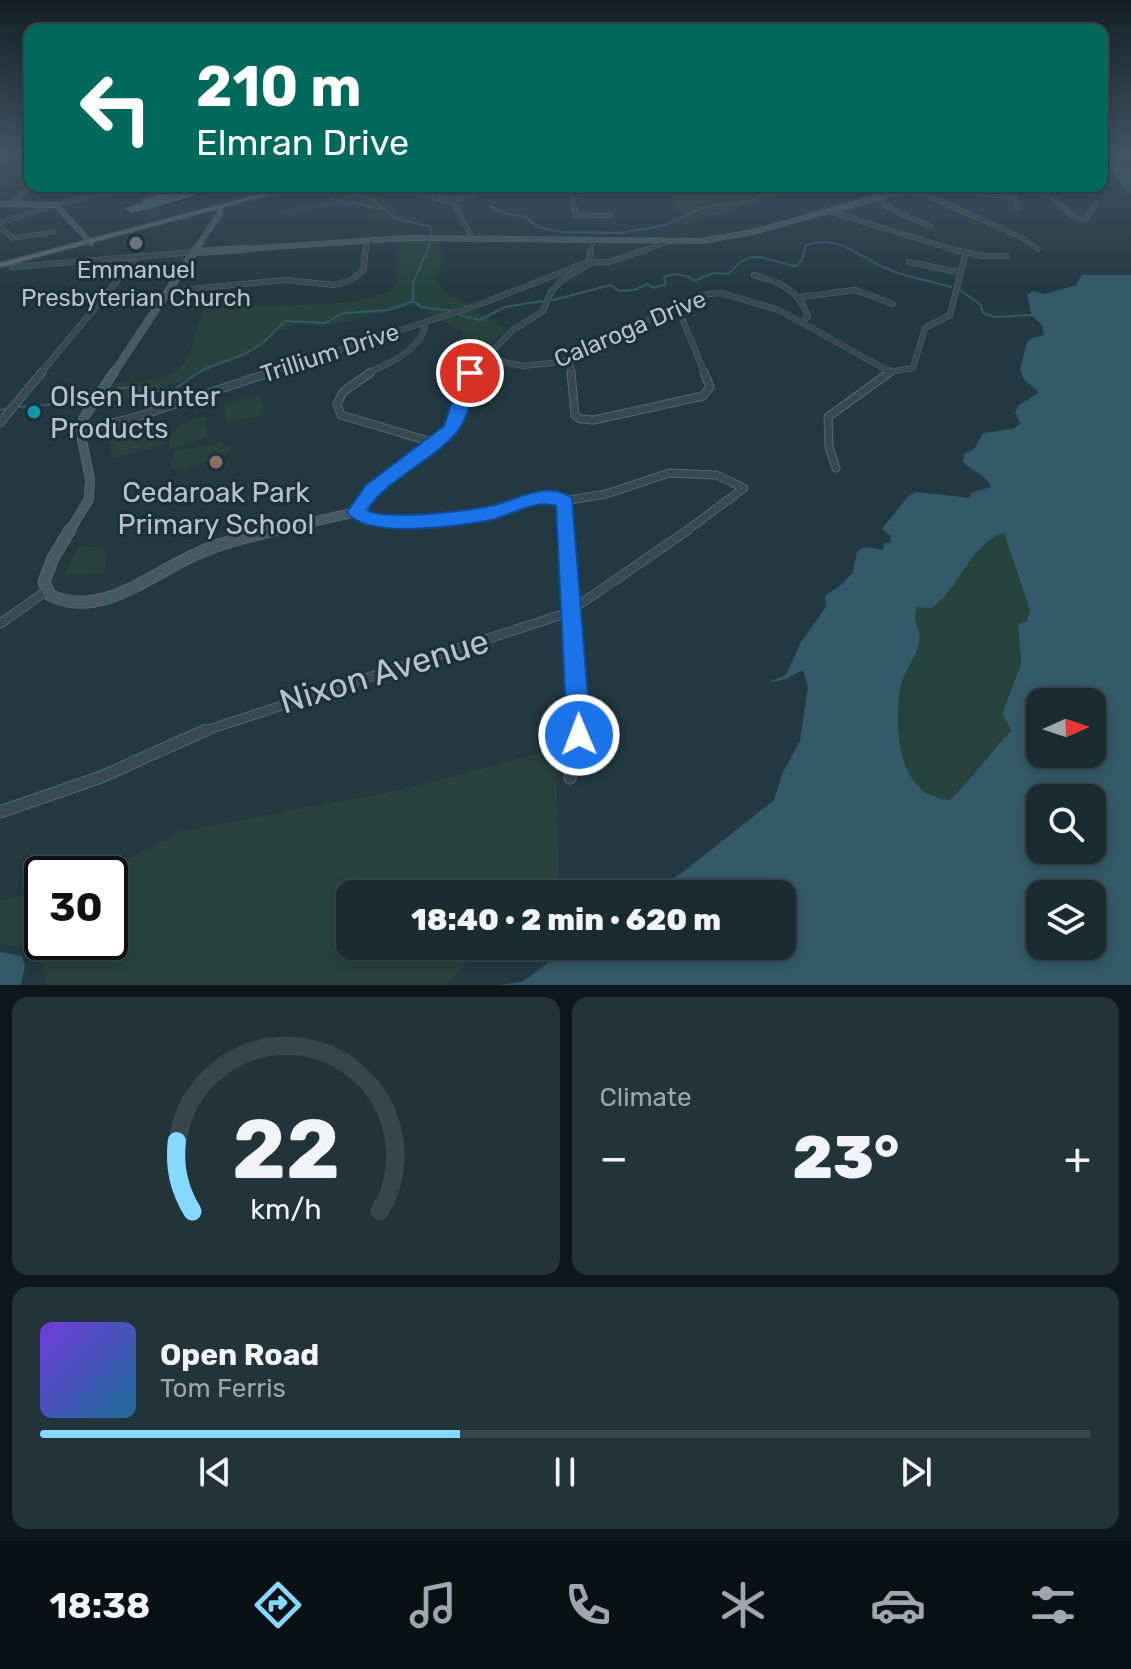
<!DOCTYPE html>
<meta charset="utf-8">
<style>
body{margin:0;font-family:Rubik,sans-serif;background:#23333a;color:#f1f3f6;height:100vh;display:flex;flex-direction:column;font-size:30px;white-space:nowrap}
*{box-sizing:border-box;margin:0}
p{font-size:26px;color:#9fa7ac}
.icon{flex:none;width:44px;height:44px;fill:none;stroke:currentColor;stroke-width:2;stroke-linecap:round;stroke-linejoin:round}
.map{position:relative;height:985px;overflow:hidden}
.drawer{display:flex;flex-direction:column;gap:12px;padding:12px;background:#0e181c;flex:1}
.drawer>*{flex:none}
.hud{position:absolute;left:24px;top:24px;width:1084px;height:168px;border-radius:16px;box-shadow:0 4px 12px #0003,0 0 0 2px #38474d;background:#00695c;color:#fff;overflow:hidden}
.needle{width:52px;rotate:87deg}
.fabs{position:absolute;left:1026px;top:688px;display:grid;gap:16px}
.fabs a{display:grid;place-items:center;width:80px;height:80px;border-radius:16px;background:#1a2b32;box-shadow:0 4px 12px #0003,0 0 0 2px #38474d;font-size:40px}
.speed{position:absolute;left:24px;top:856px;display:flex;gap:16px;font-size:40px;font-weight:700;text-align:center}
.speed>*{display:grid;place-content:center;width:104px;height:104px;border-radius:50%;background:#1a2b32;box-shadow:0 4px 12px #0003,0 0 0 2px #38474d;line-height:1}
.speed .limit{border:4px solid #111;border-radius:12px;background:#fff;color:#111}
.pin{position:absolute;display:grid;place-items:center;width:68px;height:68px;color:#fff;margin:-34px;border:4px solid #fff;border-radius:50%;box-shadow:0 2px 8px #0007}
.me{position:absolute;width:88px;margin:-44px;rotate:359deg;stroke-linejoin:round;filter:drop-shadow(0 0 6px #0008)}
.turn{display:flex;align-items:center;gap:28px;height:168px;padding:0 40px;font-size:36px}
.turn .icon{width:104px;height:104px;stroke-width:2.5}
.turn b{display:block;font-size:56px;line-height:68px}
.big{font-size:60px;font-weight:800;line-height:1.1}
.drawer .card{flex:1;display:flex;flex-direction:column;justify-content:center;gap:12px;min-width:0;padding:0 28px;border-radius:16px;background:#23333a}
.drawer .dial{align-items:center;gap:0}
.dial svg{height:208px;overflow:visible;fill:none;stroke:#38474d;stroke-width:7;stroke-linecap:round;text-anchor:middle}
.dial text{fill:#f1f3f6;stroke:none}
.song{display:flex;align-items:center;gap:24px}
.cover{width:96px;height:96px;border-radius:12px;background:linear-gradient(135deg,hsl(260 70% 55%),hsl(200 70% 35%))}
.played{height:8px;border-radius:4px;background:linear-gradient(90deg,#86d8ff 40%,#38474d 40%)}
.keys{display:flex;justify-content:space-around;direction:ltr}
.heat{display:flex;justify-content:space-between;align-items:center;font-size:44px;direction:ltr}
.drawer .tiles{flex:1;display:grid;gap:12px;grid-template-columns:1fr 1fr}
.card:last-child{grid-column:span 2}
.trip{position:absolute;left:336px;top:880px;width:460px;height:80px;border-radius:16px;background:#1a2b32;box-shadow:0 4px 12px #0003,0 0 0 2px #38474d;font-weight:800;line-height:80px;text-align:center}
.menu{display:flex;height:128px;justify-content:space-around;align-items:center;background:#0a1114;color:#9fa7ac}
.menu .icon{width:56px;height:56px}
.menu .selected{color:#86d8ff}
.menu b{font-size:36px;color:#f1f3f6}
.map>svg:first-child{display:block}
</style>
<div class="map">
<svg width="1131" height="985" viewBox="0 0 1131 985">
<rect width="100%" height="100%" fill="#233942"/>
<path fill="#26433e" d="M341,186h56l-19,6 21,25 -31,2 -1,-12 -21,-3 -69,11 2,-3 26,-8 4,2 18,-5 14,-9z
M666,186h145l-126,38z
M441,239l1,26 -8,13 12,15 24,12 -36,13 -15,-11 -12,-1 -84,21 -27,-3 -18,7 -21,18 -77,33 -83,24 14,-23c24,-2 65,1 77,-26 6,-13 9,-29 14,-44l5,-5 134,-5 38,-7 13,-6 5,-7 -3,-43z
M475,309l32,20 -31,30 -18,-12 8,-11 -4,-6 -23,-10z
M258,395l3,1 3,19 -38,8 -2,-19z
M204,416l4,21 -38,12c-4,-22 16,-27 34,-33z
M159,425l5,19 -52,15 -3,-19z
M220,443l11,4 -1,5 -41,16 -19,1 5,-18z
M1005,533l25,77 -3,11 -7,1 -3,10 4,32 -19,50 10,16c-23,22 -39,48 -62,70 -52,-4 -57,-69 -50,-111 2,-16 16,-30 19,-46 2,-15 -8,-19 -2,-36h14c27,-23 41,-64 74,-74z
M79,546l21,2 6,4v14l-4,7 -38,2z
M556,749l3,145h-209v52h135l-11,7 -27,32h-401l-4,-30 -18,-9 -24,-2v-44l42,-10v52h68v-68h-12l84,-43 222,-42z"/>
<path fill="#345968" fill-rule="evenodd" d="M1102,153h29v43l-17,-23 -12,-5z
M1082,275h49v710h-632l23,-3 49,-36h211v-52h-135l36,-22 91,-72 9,-28 17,-31 8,-54 -5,-17 -17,9 -19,4 19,-8 15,-33 25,-35 -1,-11 17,-12 11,-12 4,-21 9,-4 17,3 1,-7 7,-1 -1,-6 -8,-7 27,-34 8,-3 54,6 -1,-5 21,-6c-6,-13 -18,-15 -28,-25l1,-8 11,-6 8,-15 29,-4 9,-5 -6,-11 3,-7 21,-14 -15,-12 -4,-11 7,-27 5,-4 12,-3 -2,-10 -10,-9 -5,-21 6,-4 12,3 31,-9zM1004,533l26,77 -3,11 -9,3 3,40 -19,50 10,16c-23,23 -39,48 -62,70 -52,-3 -56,-69 -50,-111 2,-16 16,-30 19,-46 3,-15 -8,-19 -2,-36l14,1c30,-20 37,-63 73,-75zM1040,702h52v52h-52zM1040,798h52v52h-52zM1040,894h52v52h-52z
M0,952l22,4 3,9 -4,20h-21z"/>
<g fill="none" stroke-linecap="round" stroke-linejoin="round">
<path stroke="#345968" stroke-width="2" d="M262,186l15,2
M352,186l1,7 18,6 24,19 35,9 1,6
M444,186l-6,10 17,1
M332,199l49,10
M490,206l14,7 22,4 11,10 24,5 59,1 46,-8 38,-18 46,-6 35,-15
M960,290l21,15 2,8 12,4 37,-2
M413,299v-16l17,-39
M553,300l58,-15 8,6 15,-1 13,-6 6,4 13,-4 -2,-7c9,-5 23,-3 30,4l19,-8 16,1c23,-30 38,-12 67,-8l6,-6 4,-15c29,-10 47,7 71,19 22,12 51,16 74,23
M459,315l21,5 25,-13 37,-6
M109,389l28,-2 5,7 34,-6 26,-18 43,-16 19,-12 21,-21 40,2 18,-10 46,-3 24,-9 8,6 31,4
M18,407l29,-2 47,-14
M0,410l6,-1"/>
</g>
<path fill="#4f666f" stroke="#1f3139" stroke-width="2" d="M188,186l3,3 15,-3 16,2 -71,22 -21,4 -7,-7 19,-5 -4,-3z"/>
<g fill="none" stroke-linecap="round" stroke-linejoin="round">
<defs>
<path id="street-far4" d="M419,186l6,9 29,8 18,35
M542,186l36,7 37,-7
M1039,186c18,9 25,31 46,34l11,-16
M910,188l111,49 17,12
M572,193l3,22 37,1
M978,193l38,5
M874,198l26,16 30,12
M450,201l47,-15
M11,204l21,-18
M56,205l72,-19
M1017,208l-2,-16 11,-6
M828,211l130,40
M0,223l45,-15
M0,228l13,10 41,-6
M366,251l1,-11
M591,251l2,-10
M642,251l26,-9"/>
<path id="street-far3" d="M951,249l31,7h24
M909,262l49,10
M12,267l183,-15
M754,275c25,7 46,15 54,42l-7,5
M170,291l115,-11 50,5 16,-5 12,-9 3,-22
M801,297l54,-7 38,14
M677,306l28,68
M483,358l40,8 39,-4 115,-56 31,-12 13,-1 58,17 111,62 23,-4 12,-40 25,-13 15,-60
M570,358l1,16
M40,374l97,-117
M266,374l215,-70 104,-41 24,-1 39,-13
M367,374c24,-13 54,-22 59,-52
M469,374l44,-44 30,-19 8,-19 10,-11 27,-16 3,-16
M887,374l3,-2"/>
<path id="street-far2" d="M371,372l-28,20 -6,12 4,11 94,28
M470,372c-10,18 -7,42 -21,58 -30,32 -66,43 -93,82 32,22 102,10 139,0 25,-6 45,-24 70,-9l2,29
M571,372l4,43 5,4 14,1 109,-24 7,-9 -6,-15
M0,423l42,-51
M80,431l56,-14 136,-45
M836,468l-7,-21 -1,-30 62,-45
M563,501l43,-7 63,-21 47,2 28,13 -59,44"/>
<path id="street-far1" d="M567,530l11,202
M0,624l46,-33
M201,732l366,-119 121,-83"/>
<path id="street" d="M570,778l8,-48
M0,812l101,-35 105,-47"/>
<path id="secondary-far3" d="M0,204l56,1 35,38
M195,251l25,-38 -1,-5
M213,251l194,-13 294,3 52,-9 166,-46"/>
<path id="secondary-far2" d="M195,252l49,-3
M113,374l83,-125"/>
<path id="secondary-far1" d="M69,532l20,-33 1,-20 -8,-39 1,-21 31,-47
M267,532l89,-20"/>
<path id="secondary" d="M70,530l-17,28 -9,24 6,13c51,26 104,-24 149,-42 24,-11 50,-17 76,-23"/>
<path id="primary" d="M292,186h10l-302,81v-4z"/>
</defs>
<use href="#street-far4" stroke="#56676f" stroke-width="5"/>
<use href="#street-far3" stroke="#56676f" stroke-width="6"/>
<use href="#street-far2" stroke="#56676f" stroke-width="9"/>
<use href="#street-far1" stroke="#56676f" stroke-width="10"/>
<use href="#street" stroke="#56676f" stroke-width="13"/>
<use href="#secondary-far3" stroke="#56676f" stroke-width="6"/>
<use href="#secondary-far2" stroke="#56676f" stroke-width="8"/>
<use href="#secondary-far1" stroke="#56676f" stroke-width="10"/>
<use href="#secondary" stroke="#56676f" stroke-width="13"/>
<use href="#primary" stroke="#45565e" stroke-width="2"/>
<use href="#street-far4" stroke="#384a51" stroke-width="4"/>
<use href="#street-far3" stroke="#384a51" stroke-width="5"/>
<use href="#street-far2" stroke="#384a51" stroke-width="7"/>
<use href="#street-far1" stroke="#384a51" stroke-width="8"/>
<use href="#street" stroke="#384a51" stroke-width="11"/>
<use href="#secondary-far3" stroke="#465a65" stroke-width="5"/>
<use href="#secondary-far2" stroke="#465a65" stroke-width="7"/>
<use href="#secondary-far1" stroke="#465a65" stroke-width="8"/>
<use href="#secondary" stroke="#465a65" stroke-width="11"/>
<use href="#primary" fill="#566972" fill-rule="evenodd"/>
</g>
<linearGradient id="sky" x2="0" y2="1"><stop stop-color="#131f24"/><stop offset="0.53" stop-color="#3f5465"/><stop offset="1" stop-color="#3f5465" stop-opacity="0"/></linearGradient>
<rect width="1131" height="291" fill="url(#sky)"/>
<path fill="#1a73e8" stroke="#114b97" stroke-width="2" d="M470,368l7,5c-5,19 -7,43 -20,59 -25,30 -66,44 -90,78 19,11 99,1 123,-4 27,-5 55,-27 82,-8l19,237 -3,8 -9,3 -9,-3 -3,-8 -11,-229c-22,-7 -43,9 -65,14 -31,6 -125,20 -144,-8l19,-27 78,-59 18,-53z"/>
<circle fill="#6b7280" stroke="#1d2f37" stroke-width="3" cx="136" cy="243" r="8"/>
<circle fill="#0f9aa8" stroke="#1d2f37" stroke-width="3" cx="34" cy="412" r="8"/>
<circle fill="#8d6e63" stroke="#1d2f37" stroke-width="3" cx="216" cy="462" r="8"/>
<g text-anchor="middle" stroke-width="6" stroke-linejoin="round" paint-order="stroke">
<g font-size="24" fill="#b5c4cc" stroke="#1d2f37">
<text x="136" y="278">Emmanuel<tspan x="136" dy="28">Presbyterian Church</tspan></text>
</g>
<g font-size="24" fill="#b5c4cc" stroke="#1d2f37">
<text transform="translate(630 329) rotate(-23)" y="8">Calaroga Drive</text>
<text transform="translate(330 353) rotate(-18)" y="8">Trillium Drive</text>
</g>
<g font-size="28" fill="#b5c4cc" stroke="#1d2f37" text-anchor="start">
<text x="50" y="406">Olsen Hunter<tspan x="50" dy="32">Products</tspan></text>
<text x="216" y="502" text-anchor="middle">Cedaroak Park<tspan x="216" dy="32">Primary School</tspan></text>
</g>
<g font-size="34" fill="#b5c4cc" stroke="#1d2f37">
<text transform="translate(384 671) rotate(-17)" y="12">Nixon Avenue</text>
</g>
</g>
</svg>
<div class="fabs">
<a><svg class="needle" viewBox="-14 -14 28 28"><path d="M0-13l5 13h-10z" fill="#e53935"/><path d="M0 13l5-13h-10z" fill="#9fa7ac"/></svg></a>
<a><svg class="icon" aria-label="search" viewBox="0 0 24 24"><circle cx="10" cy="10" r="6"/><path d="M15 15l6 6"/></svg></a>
<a><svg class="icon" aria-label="layers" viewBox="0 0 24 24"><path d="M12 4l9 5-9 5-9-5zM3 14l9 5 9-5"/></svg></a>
</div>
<div class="speed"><div class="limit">30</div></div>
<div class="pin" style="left:470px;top:373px;background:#d93025"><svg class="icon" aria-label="arrive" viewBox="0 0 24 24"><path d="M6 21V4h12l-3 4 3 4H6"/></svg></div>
<svg class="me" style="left:579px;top:735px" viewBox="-20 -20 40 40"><circle r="17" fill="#1a73e8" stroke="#fff" stroke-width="3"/><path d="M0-11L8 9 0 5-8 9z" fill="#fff"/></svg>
<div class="trip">18:40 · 2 min · 620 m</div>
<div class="hud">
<div class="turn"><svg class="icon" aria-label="left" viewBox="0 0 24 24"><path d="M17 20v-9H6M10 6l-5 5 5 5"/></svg><div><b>210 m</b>Elmran Drive</div></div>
</div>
</div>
<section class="drawer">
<div class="tiles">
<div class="card dial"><svg viewBox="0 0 100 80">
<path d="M14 69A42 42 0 1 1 86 69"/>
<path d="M14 69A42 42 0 0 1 8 42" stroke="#86d8ff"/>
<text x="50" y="56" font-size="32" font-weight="700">22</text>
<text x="50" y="72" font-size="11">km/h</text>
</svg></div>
<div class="card"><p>Climate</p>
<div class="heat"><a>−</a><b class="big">23°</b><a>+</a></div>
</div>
<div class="card">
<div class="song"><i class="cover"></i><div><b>Open Road</b><p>Tom Ferris</p></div></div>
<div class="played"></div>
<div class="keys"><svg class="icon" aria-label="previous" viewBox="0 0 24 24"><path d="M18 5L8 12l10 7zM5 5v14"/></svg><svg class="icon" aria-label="pause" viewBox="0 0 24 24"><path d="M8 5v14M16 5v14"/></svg><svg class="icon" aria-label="next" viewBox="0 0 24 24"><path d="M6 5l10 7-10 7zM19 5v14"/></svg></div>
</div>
</div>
</section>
<nav class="menu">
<b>18:38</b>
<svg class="icon selected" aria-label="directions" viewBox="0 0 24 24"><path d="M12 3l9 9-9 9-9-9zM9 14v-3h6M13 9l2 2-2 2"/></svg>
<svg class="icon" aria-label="music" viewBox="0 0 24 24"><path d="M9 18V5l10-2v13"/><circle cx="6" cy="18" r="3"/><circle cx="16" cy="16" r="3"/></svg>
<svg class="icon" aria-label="phone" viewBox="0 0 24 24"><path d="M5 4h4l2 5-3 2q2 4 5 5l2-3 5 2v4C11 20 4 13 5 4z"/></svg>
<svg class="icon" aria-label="climate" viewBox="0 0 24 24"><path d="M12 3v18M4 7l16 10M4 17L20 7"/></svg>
<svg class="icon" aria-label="car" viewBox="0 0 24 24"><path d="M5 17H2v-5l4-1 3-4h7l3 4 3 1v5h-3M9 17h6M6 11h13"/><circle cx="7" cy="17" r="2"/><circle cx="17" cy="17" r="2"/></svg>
<svg class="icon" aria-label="filters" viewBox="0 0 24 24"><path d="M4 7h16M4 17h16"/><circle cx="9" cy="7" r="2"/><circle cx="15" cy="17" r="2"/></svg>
</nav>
